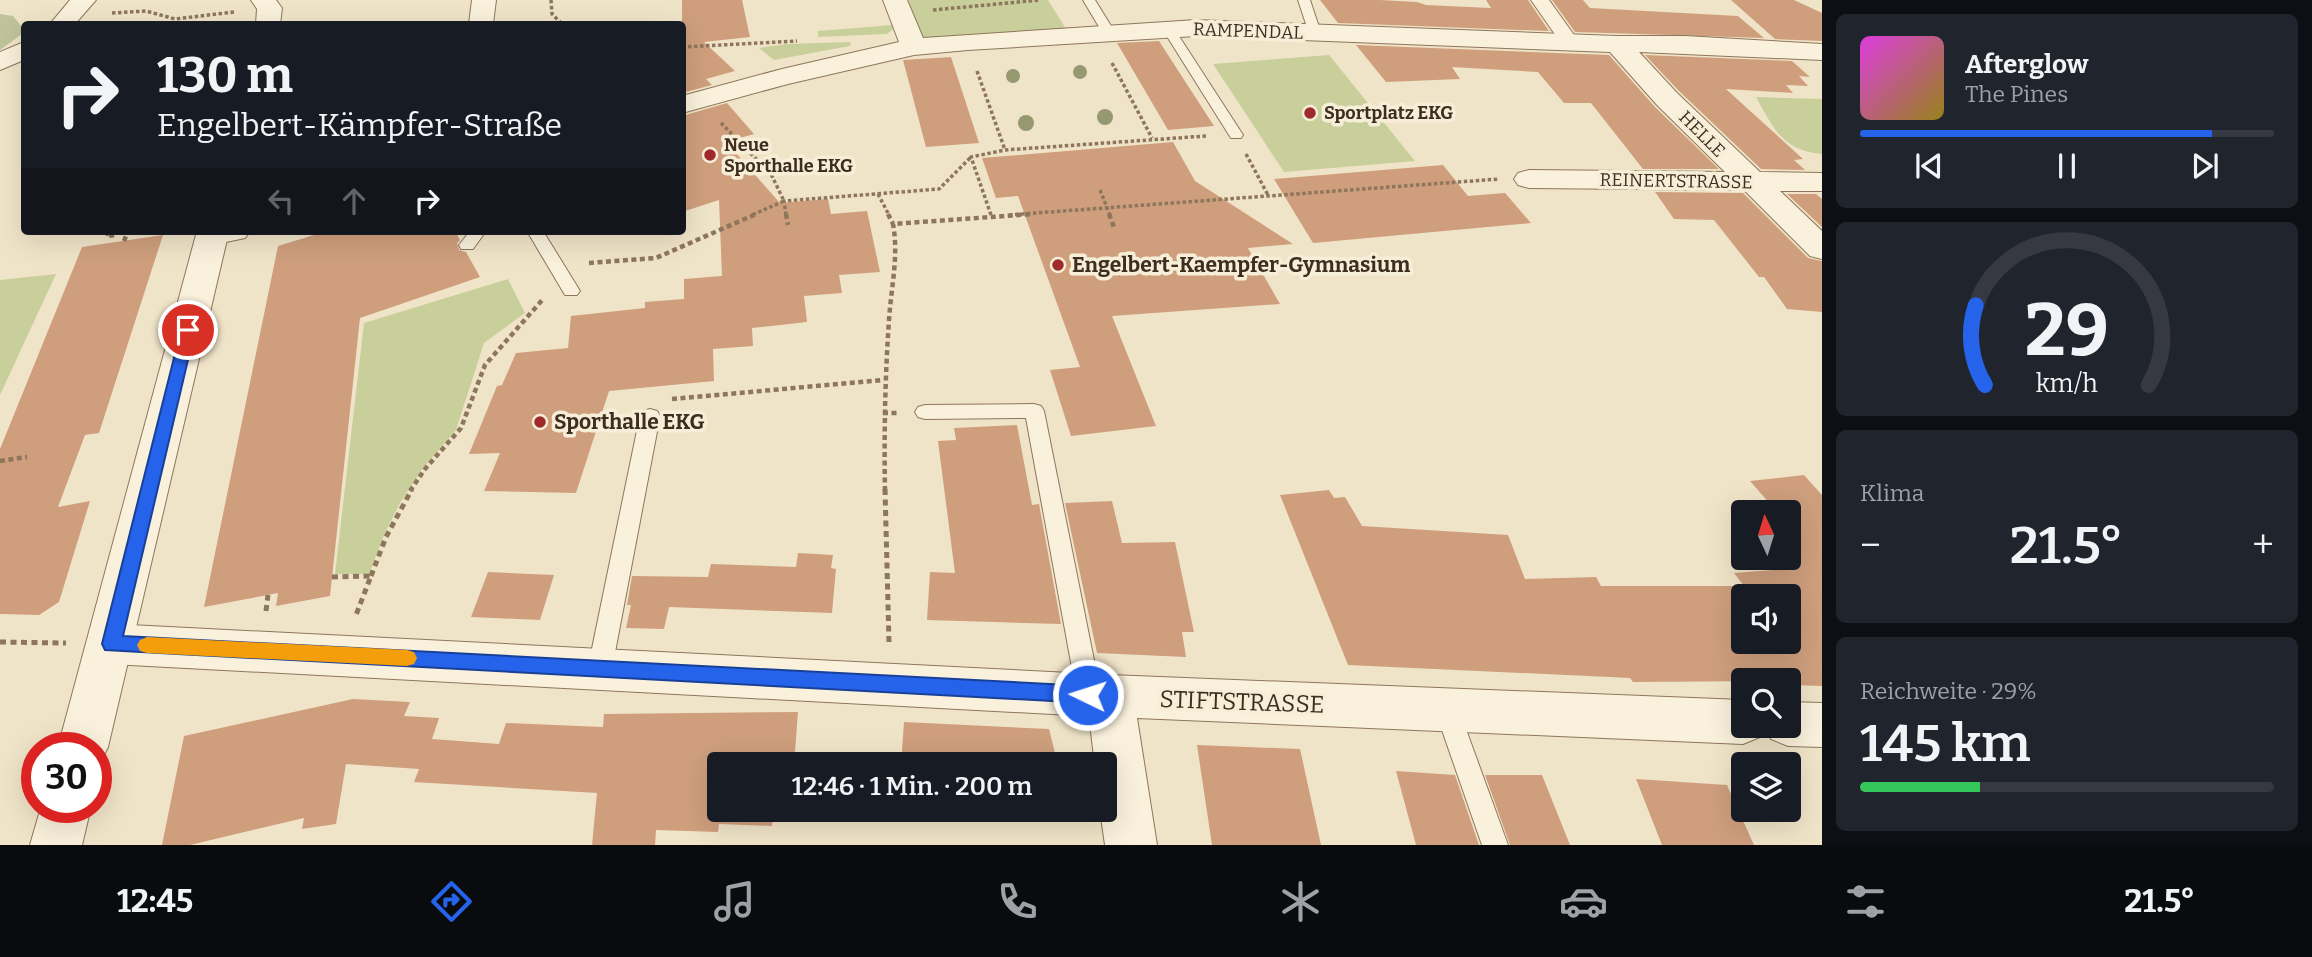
<!DOCTYPE html>
<html lang="de">
<meta charset="utf-8">
<style>
body{margin:0;font-family:Bitter,serif;background:#20242c;color:#f1f3f6;height:100vh;display:flex;flex-direction:column;font-size:26px;white-space:nowrap}
*{box-sizing:border-box;margin:0}
p{font-size:23px;color:#9ea1a6}
.icon{flex:none;width:38px;height:38px;fill:none;stroke:currentColor;stroke-width:2;stroke-linecap:round;stroke-linejoin:round}
.map{position:relative;flex:1;overflow:hidden}
.panel{display:flex;flex-direction:column;gap:14px;padding:14px;background:#0d0f14;width:490px}
.panel>*{flex:none}
.banner{position:absolute;left:21px;top:21px;width:665px;height:214px;border-radius:7px;box-shadow:0 7px 28px #0002;background:#171b24;color:#f1f3f6;overflow:hidden}
.needle{width:46px;rotate:356deg}
.controls{position:absolute;left:1731px;top:500px;display:grid;gap:14px}
.controls a{display:grid;place-items:center;width:70px;height:70px;border-radius:7px;background:#171b24;box-shadow:0 7px 28px #0002;font-size:35px}
.speed{position:absolute;left:21px;top:732px;display:flex;gap:14px;font-size:35px;font-weight:700;text-align:center}
.speed>*{display:grid;place-content:center;width:91px;height:91px;border-radius:50%;background:#171b24;box-shadow:0 7px 28px #0002;line-height:1}
.speed .limit{border:10px solid #d22;background:#fff;color:#111}
.pin{position:absolute;display:grid;place-items:center;width:60px;height:60px;color:#fff;margin:-30px;border:4px solid #fff;border-radius:50%;box-shadow:0 2px 7px #0007}
.me{position:absolute;width:77px;margin:-38px;rotate:274deg;stroke-linejoin:round;filter:drop-shadow(0 0 5px #0008)}
.turn{display:flex;align-items:center;gap:24px;height:147px;padding:0 21px;font-size:32px}
.turn .icon{width:91px;height:91px;stroke-width:2.5}
.turn b{display:block;font-size:49px;line-height:60px}
.lanes{display:flex;align-items:center;height:66px;padding:0 21px;background:#0003;justify-content:center;gap:35px;direction:ltr}
.lanes .off{opacity:.35}
.big{font-size:52px;font-weight:600;line-height:1.1}
.panel .tile{flex:1;display:flex;flex-direction:column;justify-content:center;gap:10px;min-width:0;padding:0 24px;border-radius:10px;background:#20242c}
.panel .dial{align-items:center;gap:0}
.dial svg{height:182px;overflow:visible;fill:none;stroke:#363941;stroke-width:7;stroke-linecap:round;text-anchor:middle}
.dial text{fill:#f1f3f6;stroke:none}
.song{display:flex;align-items:center;gap:21px}
.cover{width:84px;height:84px;border-radius:10px;background:linear-gradient(135deg,hsl(300 70% 55%),hsl(50 70% 35%))}
.played{height:7px;border-radius:4px;background:linear-gradient(90deg,#2563eb 85%,#363941 85%)}
.keys{display:flex;justify-content:space-around;direction:ltr}
.heat{display:flex;justify-content:space-between;align-items:center;font-size:38px;direction:ltr}
.charge{height:10px;border-radius:5px;background:linear-gradient(90deg,#34c759 29%,#363941 0)}
.trip{position:absolute;left:707px;top:752px;width:410px;height:70px;border-radius:7px;background:#171b24;box-shadow:0 7px 28px #0002;font-weight:600;line-height:70px;text-align:center}
.tabs{display:flex;height:112px;justify-content:space-around;align-items:center;background:#090b0e;color:#9ea1a6}
.tabs .icon{width:49px;height:49px}
.tabs .selected{color:#2563eb}
.tabs b{font-size:32px;color:#f1f3f6}
main{display:flex;flex:1;min-height:0}
.map>svg:first-child{display:block}
</style>
<main>
<div class="map">
<svg width="1822" height="845" viewBox="0 0 1822 845">
<rect width="100%" height="100%" fill="#f0e4c8"/>
<path fill="#c9cf9b" d="M900,0h148l18,29 -150,11z
M892,25l1,4 -6,5 -69,3v-6z
M851,42l-1,4 -76,14 -15,-12 28,-4z
M1329,55l86,106 -131,11 -71,-108z
M1756,97l66,2v55c-40,-4 -48,-25 -66,-57z
M56,274l-56,121v-115z
M508,279l17,34 -41,30 -28,87 -33,38 -23,35 -16,32 -15,39h-34l29,-251z"/>
<path fill="#bfc49a" d="M0,14l13,2 9,11v7l-22,16z"/>
<path fill="#cf9f7d" fill-rule="evenodd" d="M682,0h60l8,37 -46,5 31,29 -29,8 6,6 -30,8z
M1320,0h60l37,2 9,3 65,3 -5,-8h42l21,31 -211,-8z
M1552,0h31l7,8 148,8 26,22 -189,-6z
M1731,0h63l28,13v28l-47,-2z
M1159,41l55,85 -46,4 -51,-87z
M1356,45l253,10 46,52 64,62h-76l-52,-66h-27l-26,-31 -86,-5 8,12 -74,3z
M1645,55l147,6 18,16 -11,-1 9,10 -22,-1 7,8 -67,-4 77,70 -9,1 11,10 -44,-1 -82,-78z
M951,57l28,86 -53,4 -23,-87z
M727,103l27,31 -28,8 54,61 48,-4 3,15 36,-3 13,61 -41,3 3,18 -38,3 3,26 -55,6 1,18 -40,3 1,32 -105,10 -33,102 -92,-2 16,-38 -31,1 28,-68 5,-1 14,-32 52,-5 3,-32 74,-8v-6l39,-3v-20l38,-3 -3,-76 -37,12v-96z
M1173,142l22,39 98,63 -45,4 32,56 -168,12 44,110 -85,10 -21,-66 30,-3 -62,-171 -22,2 -14,-40z
M1443,165l25,31 37,-3 26,30 -218,20 -39,-64z
M1655,192l88,1 65,65 14,3v51l-35,-3 -23,-32h-5l-45,-57 -40,-1z
M1787,194h29l6,5v28z
M327,231h128l5,9 -3,3 2,7 7,2 14,25 -120,41 -30,278 -54,10 2,-13 -74,14 74,-361z
M163,235l-64,198 -14,2 -27,72 32,-6 -31,101 -20,13 -39,-1v-165l82,-202z
M1017,425l15,80 7,-1 22,120 -134,-4 3,-48 25,1 -17,-132 18,-1 -2,-12z
M1804,475l18,20v191l-30,-1 -4,-4 -155,1 -3,-4 -282,-13 -68,-170 49,-5 5,8 11,-1 17,29 146,9 17,44 71,-2 5,9h143l-10,-13 54,-4v-56h-10l-28,-32zM1743,597h45v45h-45z
M1112,501l10,42 53,-1 19,90h-12l4,25 -89,-4 -32,-150z
M798,553l35,2 -2,13 5,1 -4,44 -163,-6 -5,22 -38,-1 5,-23h-4l5,-29 76,1 3,-13 85,3z
M488,572l66,3 -14,45 -69,-3z
M353,699l57,3 -6,14 35,2 -7,21 67,5 7,-21 97,4 1,-13 194,-2 -4,53h-75v45h72l-1,5 -17,1 -1,10 -53,-2 -1,8 -62,-2 -1,15h-63l5,-52 -183,-11 5,-13 -73,-5 -10,60 -34,5 2,-11 -114,27h-28l22,-109z
M904,722l145,7 9,36h-157z
M1197,745l103,4 21,96h-109z
M1396,771l59,4 24,70h-63z
M1485,775h57l28,70h-60z
M1636,779l91,6 27,60h-92z"/>
<g fill="none" stroke-linecap="round" stroke-linejoin="round">
<defs>
<path id="service" d="M1083,0h12l21,34 -1,3h-10z
M1298,0h12l11,33 -1,3 -5,1 -6,-4z
M1169,26l6,4 68,105 -2,3h-10l-2,-3 -66,-105z
M470,231h16l-13,18h-12l-2,-4z
M527,231h16l37,60 -3,4h-12z
M1034,404l7,2 3,5 57,284 -4,7 -8,4 -8,-4 -4,-7 -51,-277 -101,1 -7,-2 -3,-5 3,-5 7,-2z
M650,409l7,2 3,5 -48,252 -4,7 -8,3 -8,-3 -4,-7 52,-252 3,-5z
M1447,699l8,3 4,8 49,135h-26l-47,-135 4,-8z"/>
<path id="pedestrian" d="M1531,0h18l30,42 -2,4h-14z"/>
<path id="minor" d="M472,0h24l-3,24h-24z
M883,0h24l16,38 273,-18 421,16h68l137,8v16l-183,-8 38,41 83,79 62,1v18h-42l42,40v28l-12,-3 -66,-66 -215,-2 -11,-3 -4,-6 4,-6 11,-3 196,2 -68,-67 -47,-53 -414,-16 -228,14 -54,5 -126,29 -106,29v-17l100,-27 117,-27z
M199,231h51l-5,7 -33,7 -11,-3 -5,-7z
M111,624l999,51 633,25v26h45v-24l34,1v44l-34,-1 -17,-7 -6,-12 -5,10 -17,7 -606,-26 20,127h-52l-5,-35h4v-45h-9l-6,-49 -978,-52 -16,-6 -7,-14 7,-14z"/>
<path id="tertiary" d="M70,0h26l-21,24h-25z
M251,0h25l6,8 -2,16h-24l1,-15z
M24,42v18l-24,10v-18z
M197,231h32l-121,516 -8,16 -4,2v-18h-38z
M41,807h50l-9,38h-52z"/>
</defs>
<use href="#service" stroke="#8d765c" stroke-width="2"/>
<use href="#pedestrian" stroke="#8d765c" stroke-width="2"/>
<use href="#minor" stroke="#8d765c" stroke-width="2"/>
<use href="#tertiary" stroke="#8d765c" stroke-width="2"/>
<path stroke="#8d765c" stroke-width="3.5" stroke-dasharray="3.5 2.5" stroke-linecap="butt" d="M551,0l1,14 10,10
M933,10l107,-10
M112,13l34,-2 29,8 59,-7
M682,47l115,-6
M1112,63l40,75
M977,71l28,79
M721,123l50,51 13,27 -32,14
M1246,154l22,41
M1100,190l10,25
M878,194l11,21
M786,215l-2,-14 155,-12 32,-32
M991,215l-20,-58 34,-7 201,-14
M1009,215l490,-36"/>
<path stroke="#8d765c" stroke-width="4.5" stroke-dasharray="5 3.5" stroke-linecap="butt" d="M786,214l2,11
M888,214l5,10
M1109,214l6,16
M108,231l-2,5 10,-1 2,-4
M124,241l4,-10
M589,263l67,-5 100,-44
M672,399l211,-19
M883,413h16
M0,461l27,-4
M410,491l15,-22 36,-41 24,-63 59,-67
M885,491c-1,-57 0,-114 4,-171 2,-32 10,-64 4,-96l140,-10"/>
<path stroke="#8d765c" stroke-width="5" stroke-dasharray="6 4.5" stroke-linecap="butt" d="M885,489l4,154
M371,576l15,-39 26,-48
M332,577l39,-1 -15,39
M266,611l2,-16
M0,642l66,1"/>
<use href="#service" fill="#faf1dc" fill-rule="evenodd"/>
<use href="#pedestrian" fill="#faf1dc" fill-rule="evenodd"/>
<use href="#minor" fill="#faf1dc" fill-rule="evenodd"/>
<use href="#tertiary" fill="#faf1dc" fill-rule="evenodd"/>
</g>
<g fill="#96986f">
<circle cx="1080" cy="72" r="7"/>
<circle cx="1013" cy="76" r="7"/>
<circle cx="1105" cy="117" r="8"/>
<circle cx="1026" cy="123" r="8"/>
</g>
<path fill="#2563eb" stroke="#184099" stroke-width="2" d="M188,325l7,5 -72,306 965,50 7,3 3,6 -3,6 -7,2 -983,-53 -3,-6 79,-314z"/>
<path fill="#f59e0b" d="M147,637l260,13 7,2 3,6 -3,6 -7,2 -260,-13 -7,-2 -3,-6 3,-5z"/>
<g fill="#9e2a2b" stroke="#f7eed8" stroke-width="2.5">
<circle cx="1310" cy="113" r="7"/>
<circle cx="710" cy="155" r="7"/>
<circle cx="1058" cy="265" r="7"/>
<circle cx="540" cy="422" r="7"/>
</g>
<g text-anchor="middle" stroke-width="7" stroke-linejoin="round" paint-order="stroke">
<g font-size="18" fill="#3d2e20" stroke="#f7eed8">
<text transform="translate(1248 31) rotate(2)" y="6">RAMPENDAL</text>
<text transform="translate(1702 134) rotate(45)" y="6">HELLE</text>
<text transform="translate(1676 181) rotate(1)" y="6">REINERTSTRASSE</text>
</g>
<g font-size="18" font-weight="bold" fill="#3d2e20" stroke="#f7eed8" text-anchor="start">
<text x="1324" y="119">Sportplatz EKG</text>
<text x="724" y="151">Neue<tspan x="724" dy="21">Sporthalle EKG</tspan></text>
</g>
<g font-size="21" font-weight="bold" fill="#3d2e20" stroke="#f7eed8" text-anchor="start">
<text x="1072" y="272">Engelbert-Kaempfer-Gymnasium</text>
<text x="554" y="429">Sporthalle EKG</text>
</g>
<g font-size="24" fill="#3d2e20" stroke="#f7eed8">
<text transform="translate(1242 702) rotate(2)" y="8">STIFTSTRASSE</text>
</g>
</g>
</svg>
<div class="controls">
<a><svg class="needle" viewBox="-14 -14 28 28"><path d="M0-13l5 13h-10z" fill="#e53935"/><path d="M0 13l5-13h-10z" fill="#9ea1a6"/></svg></a>
<a><svg class="icon" aria-label="sound" viewBox="0 0 24 24"><path d="M4 9h4l5-4v14l-5-4H4zM17 9q2 3 0 6"/></svg></a>
<a><svg class="icon" aria-label="search" viewBox="0 0 24 24"><circle cx="10" cy="10" r="6"/><path d="M15 15l6 6"/></svg></a>
<a><svg class="icon" aria-label="layers" viewBox="0 0 24 24"><path d="M12 4l9 5-9 5-9-5zM3 14l9 5 9-5"/></svg></a>
</div>
<div class="speed"><div class="limit">30</div></div>
<div class="pin" style="left:188px;top:330px;background:#d93025"><svg class="icon" aria-label="arrive" viewBox="0 0 24 24"><path d="M6 21V4h12l-3 4 3 4H6"/></svg></div>
<svg class="me" style="left:1088px;top:695px" viewBox="-20 -20 40 40"><circle r="17" fill="#2563eb" stroke="#fff" stroke-width="3"/><path d="M0-11L8 9 0 5-8 9z" fill="#fff"/></svg>
<div class="trip">12:46 · 1 Min. · 200 m</div>
<div class="banner">
<div class="turn"><svg class="icon" aria-label="right" viewBox="0 0 24 24"><path d="M7 20v-9h11M14 6l5 5-5 5"/></svg><div><b>130 m</b>Engelbert-Kämpfer-Straße</div></div>
<div class="lanes"><svg class="icon off" aria-label="left" viewBox="0 0 24 24"><path d="M17 20v-9H6M10 6l-5 5 5 5"/></svg><svg class="icon off" aria-label="ahead" viewBox="0 0 24 24"><path d="M12 20V5M6 11l6-6 6 6"/></svg><svg class="icon" aria-label="right" viewBox="0 0 24 24"><path d="M7 20v-9h11M14 6l5 5-5 5"/></svg></div>
</div>
</div>
<section class="panel">
<div class="tile">
<div class="song"><i class="cover"></i><div><b>Afterglow</b><p>The Pines</p></div></div>
<div class="played"></div>
<div class="keys"><svg class="icon" aria-label="previous" viewBox="0 0 24 24"><path d="M18 5L8 12l10 7zM5 5v14"/></svg><svg class="icon" aria-label="pause" viewBox="0 0 24 24"><path d="M8 5v14M16 5v14"/></svg><svg class="icon" aria-label="next" viewBox="0 0 24 24"><path d="M6 5l10 7-10 7zM19 5v14"/></svg></div>
</div>
<div class="tile dial"><svg viewBox="0 0 100 80">
<path d="M14 69A42 42 0 1 1 86 69"/>
<path d="M14 69A42 42 0 0 1 10 34" stroke="#2563eb"/>
<text x="50" y="56" font-size="32" font-weight="700">29</text>
<text x="50" y="72" font-size="11">km/h</text>
</svg></div>
<div class="tile"><p>Klima</p>
<div class="heat"><a>−</a><b class="big">21.5°</b><a>+</a></div>
</div>
<div class="tile"><p>Reichweite · 29%</p><b class="big">145 km</b><div class="charge"></div></div>
</section>
</main>
<nav class="tabs">
<b>12:45</b>
<svg class="icon selected" aria-label="directions" viewBox="0 0 24 24"><path d="M12 3l9 9-9 9-9-9zM9 14v-3h6M13 9l2 2-2 2"/></svg>
<svg class="icon" aria-label="music" viewBox="0 0 24 24"><path d="M9 18V5l10-2v13"/><circle cx="6" cy="18" r="3"/><circle cx="16" cy="16" r="3"/></svg>
<svg class="icon" aria-label="phone" viewBox="0 0 24 24"><path d="M5 4h4l2 5-3 2q2 4 5 5l2-3 5 2v4C11 20 4 13 5 4z"/></svg>
<svg class="icon" aria-label="climate" viewBox="0 0 24 24"><path d="M12 3v18M4 7l16 10M4 17L20 7"/></svg>
<svg class="icon" aria-label="car" viewBox="0 0 24 24"><path d="M5 17H2v-5l4-1 3-4h7l3 4 3 1v5h-3M9 17h6M6 11h13"/><circle cx="7" cy="17" r="2"/><circle cx="17" cy="17" r="2"/></svg>
<svg class="icon" aria-label="filters" viewBox="0 0 24 24"><path d="M4 7h16M4 17h16"/><circle cx="9" cy="7" r="2"/><circle cx="15" cy="17" r="2"/></svg>
<b>21.5°</b>
</nav>
